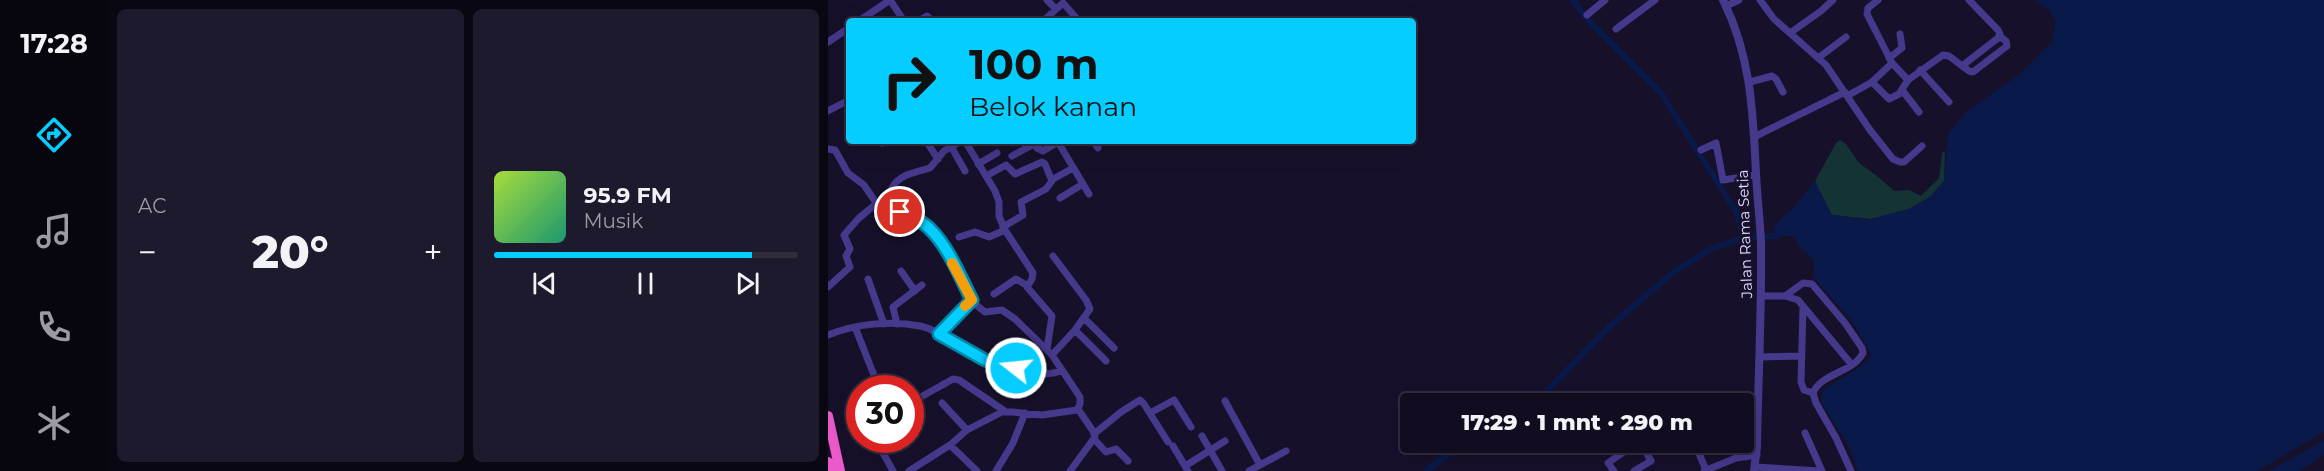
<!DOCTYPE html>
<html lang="id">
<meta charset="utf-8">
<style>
body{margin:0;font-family:Montserrat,sans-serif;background:#1e1a2d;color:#f1f3f6;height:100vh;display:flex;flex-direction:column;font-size:22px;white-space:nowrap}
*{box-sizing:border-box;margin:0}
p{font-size:20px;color:#9c9ba5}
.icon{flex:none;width:33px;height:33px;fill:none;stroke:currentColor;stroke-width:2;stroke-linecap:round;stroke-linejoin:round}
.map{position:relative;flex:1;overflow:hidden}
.side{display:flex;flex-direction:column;gap:9px;padding:9px;background:#090712;width:720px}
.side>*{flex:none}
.top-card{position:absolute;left:18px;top:18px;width:570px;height:126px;border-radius:6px;box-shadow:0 6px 24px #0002,0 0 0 2px #302c3e;background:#05cdff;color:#111;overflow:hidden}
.speed{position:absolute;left:18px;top:375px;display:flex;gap:12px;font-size:30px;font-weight:700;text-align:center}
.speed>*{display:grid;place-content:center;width:78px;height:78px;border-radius:50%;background:#110c20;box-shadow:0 6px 24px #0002,0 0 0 2px #302c3e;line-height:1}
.speed .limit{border:9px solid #d22;background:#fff;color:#111}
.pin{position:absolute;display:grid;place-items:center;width:51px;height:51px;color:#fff;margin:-26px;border:3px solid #fff;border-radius:50%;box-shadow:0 2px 6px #0007}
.me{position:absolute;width:66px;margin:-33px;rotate:286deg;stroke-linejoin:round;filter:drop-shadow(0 0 4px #0008)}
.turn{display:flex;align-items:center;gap:21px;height:126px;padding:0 24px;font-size:27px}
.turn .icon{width:78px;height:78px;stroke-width:2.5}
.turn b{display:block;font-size:42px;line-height:51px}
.big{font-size:45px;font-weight:800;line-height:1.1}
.side .card{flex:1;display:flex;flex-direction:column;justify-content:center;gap:9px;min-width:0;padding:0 21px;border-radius:9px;background:#1e1a2d}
.song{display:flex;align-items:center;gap:18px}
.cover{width:72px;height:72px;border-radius:9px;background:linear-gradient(135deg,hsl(80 70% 55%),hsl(160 70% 35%))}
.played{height:6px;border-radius:3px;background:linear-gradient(90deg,#05cdff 85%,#302c3e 85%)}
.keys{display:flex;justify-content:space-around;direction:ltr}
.heat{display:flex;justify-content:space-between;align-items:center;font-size:33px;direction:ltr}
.side .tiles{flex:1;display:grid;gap:9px;grid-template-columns:repeat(2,1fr)}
.trip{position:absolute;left:572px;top:393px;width:354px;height:60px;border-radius:6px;background:#110c20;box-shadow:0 6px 24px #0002,0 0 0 2px #302c3e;font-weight:800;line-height:60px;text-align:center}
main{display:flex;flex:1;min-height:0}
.dock{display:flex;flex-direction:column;width:108px;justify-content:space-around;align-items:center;background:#07050d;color:#9c9ba5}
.dock .icon{width:42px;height:42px}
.dock .current{color:#05cdff}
.dock b{font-size:27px;color:#f1f3f6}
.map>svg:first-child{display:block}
</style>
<main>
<nav class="dock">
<b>17:28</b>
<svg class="icon current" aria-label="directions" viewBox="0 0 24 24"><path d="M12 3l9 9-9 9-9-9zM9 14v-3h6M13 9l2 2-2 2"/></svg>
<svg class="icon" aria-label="music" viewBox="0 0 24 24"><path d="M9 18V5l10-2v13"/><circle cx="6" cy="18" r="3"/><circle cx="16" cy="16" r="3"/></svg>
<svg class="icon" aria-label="phone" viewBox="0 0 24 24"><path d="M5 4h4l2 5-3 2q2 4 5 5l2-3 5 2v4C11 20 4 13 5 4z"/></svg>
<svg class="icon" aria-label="climate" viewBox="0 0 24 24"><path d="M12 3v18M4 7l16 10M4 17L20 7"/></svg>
</nav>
<section class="side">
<div class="tiles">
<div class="card"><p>AC</p>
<div class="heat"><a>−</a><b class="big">20°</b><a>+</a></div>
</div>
<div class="card">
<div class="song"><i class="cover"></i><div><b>95.9 FM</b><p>Musik</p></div></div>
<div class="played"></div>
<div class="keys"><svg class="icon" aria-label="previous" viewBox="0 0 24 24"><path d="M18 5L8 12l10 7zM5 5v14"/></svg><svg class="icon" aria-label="pause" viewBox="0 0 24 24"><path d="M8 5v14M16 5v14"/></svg><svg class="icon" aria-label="next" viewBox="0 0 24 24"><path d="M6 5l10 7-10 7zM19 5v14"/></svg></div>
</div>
</div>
</section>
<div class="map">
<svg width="1496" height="471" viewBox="0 0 1496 471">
<rect width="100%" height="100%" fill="#17102b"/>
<path fill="#133335" d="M1012,140c11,6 13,19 23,26 11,7 21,16 31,25l15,-1 12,6 18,-18 3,-25 3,-2 -1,30 -14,16 -21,12 -38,10 -40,-4 -16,-34 21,-38z"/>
<path fill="#091a4a" d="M1206,0h290v432l-67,39h-399l-9,-24 -27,-44v-12l38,-24 11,-11 -1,-4 -18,-31 -38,-43v-18l-15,-14 -5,-10h-18l-2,-10 21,-20 20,-25 17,34 39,4 38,-10 21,-12 14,-16 4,-47 17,-21 56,-40 31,-31 4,-22 -8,-11z
M1496,440v15l-25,16h-30z"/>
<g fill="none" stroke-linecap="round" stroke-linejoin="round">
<path stroke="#091a4a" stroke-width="6" d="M745,0l15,20 73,73 76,120 6,25 33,-2
M703,404l13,-10 64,-66 67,-57 36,-22 32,-11
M598,471l35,-26 10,-3"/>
<path stroke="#45398b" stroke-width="7" d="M62,0l14,21
M219,0l9,9
M932,0l14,19 52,46 44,65 23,29 7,3h4l18,-16
M1141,0l29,30 2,4 -2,4
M898,6l13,-6
M759,15l18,-15
M31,21l31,-21
M91,21l8,-5 6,5
M215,21l20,-18 16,18
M788,29l39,-29
M962,33l31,-22 12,-11
M0,42l21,-14
M990,58l28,-21
M1061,58l13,-10 -2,-14
M1064,63l16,17 35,-25 6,1 20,15 4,1 34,-26 -1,-5 -4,-3h-4
M1134,66l36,-28
M1092,70l29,32
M922,82l22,-6 4,3 7,13
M1044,82l17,17 10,-5 9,-14
M1074,90l17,22
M1019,96l25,-14 20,-19 -25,-49 1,-6 10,-8
M0,111l21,-11
M926,137l91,-45
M52,141l2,2
M98,141l12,18
M137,141l30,50 4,11v14l6,14 28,43 -1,6 -5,8 25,29 -5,33
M205,141l4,7 6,3 17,-10
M265,141l5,7
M230,142l31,52
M124,148l13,23
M0,149l7,1 13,23 16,12 21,31h10l5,-4v-4
M873,150l15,-7 7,37 33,-5
M184,156l22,-12
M150,164l19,-11
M158,176l20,-11 9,9 27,-12 3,2 7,17 -6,8 -25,13 2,13 -20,12
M227,178l18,-10
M232,198l23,-14
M131,237l16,-5 14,5 16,-7
M73,271l14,20
M40,279l16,45
M0,287l22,-20 -4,-11 4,-7 -6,-14 15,-17 17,-14
M166,294l22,-15 10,6
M933,296h24l13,4 54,65
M957,296l18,-13 9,1 33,39 17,25 1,5c-10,20 -42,20 -50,40l3,10 20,35 15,33
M975,306l-2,76 3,8 9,3
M257,319l29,29
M69,324l-4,-17 29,-22
M27,327l24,61
M247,330l31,31
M111,334l33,-34
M0,335c27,-11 63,-15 92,-9 18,4 33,17 49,26 20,11 72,30 93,18
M224,355l23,-25 15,-21 -4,-9 -33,-44
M932,357l42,-1
M397,401l35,64
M82,403l43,-24 6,1 47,32
M114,403l25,27
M322,413l24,-13 17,27
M977,433l17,38
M266,434l27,-22 19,-12 4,4 24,38
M374,436l20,35
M266,439l12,13 10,-3 12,12
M62,440l-8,11 11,20
M866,442l12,28
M122,445l27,26
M345,446l15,25
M357,466l40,-25
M927,467l65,4
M81,471l41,-26 17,-15 35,-18h10l30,3 35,-5 3,-6v-7l-28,-42 -37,-36 -13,-9 -17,2 -10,-8c-18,-22 -23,-53 -43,-73 -15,-17 -36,-16 -40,-43 7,-14 25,-16 38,-20l14,-17 17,-10
M168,471l17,-28 12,-30
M242,471l25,-34 -2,-6 -15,-22
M421,471l37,-20
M786,471l-6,-8 30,-21
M806,471l17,-10 -10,-19
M876,471l32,-13 21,-3"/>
<path stroke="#45398b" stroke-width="8" d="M895,0c28,56 30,112 33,173 1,23 4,46 5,69 1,68 -3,137 -4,205l-3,24"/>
<path stroke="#ea5aca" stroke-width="10" d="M0,416l12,55
M0,462l2,9"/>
</g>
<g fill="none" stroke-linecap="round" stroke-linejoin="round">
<defs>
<path id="route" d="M72,212v-4c9,9 22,12 31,22 18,18 29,47 41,70l-33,34 46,26 31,8"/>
</defs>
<use href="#route" stroke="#0385a6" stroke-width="15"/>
<use href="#route" stroke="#05cdff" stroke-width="10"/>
<path stroke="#f59e0b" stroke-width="10" d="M124,263l20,37 -7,6"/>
</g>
<g text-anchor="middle" stroke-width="6" stroke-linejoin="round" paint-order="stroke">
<g font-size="15" fill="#e2d9ff" stroke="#17102b">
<text transform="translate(917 234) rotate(-92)" y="5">Jalan Rama Setia</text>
</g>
</g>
</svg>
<div class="speed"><div class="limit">30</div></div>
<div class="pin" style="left:72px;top:212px;background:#d93025"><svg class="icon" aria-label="arrive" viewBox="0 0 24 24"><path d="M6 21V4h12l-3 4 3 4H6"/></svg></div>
<svg class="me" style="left:188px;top:368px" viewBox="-20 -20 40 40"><circle r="17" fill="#05cdff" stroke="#fff" stroke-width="3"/><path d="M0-11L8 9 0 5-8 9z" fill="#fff"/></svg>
<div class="trip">17:29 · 1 mnt · 290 m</div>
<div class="top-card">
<div class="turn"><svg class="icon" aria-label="right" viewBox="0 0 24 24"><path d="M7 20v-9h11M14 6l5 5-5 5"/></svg><div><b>100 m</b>Belok kanan</div></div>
</div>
</div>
</main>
